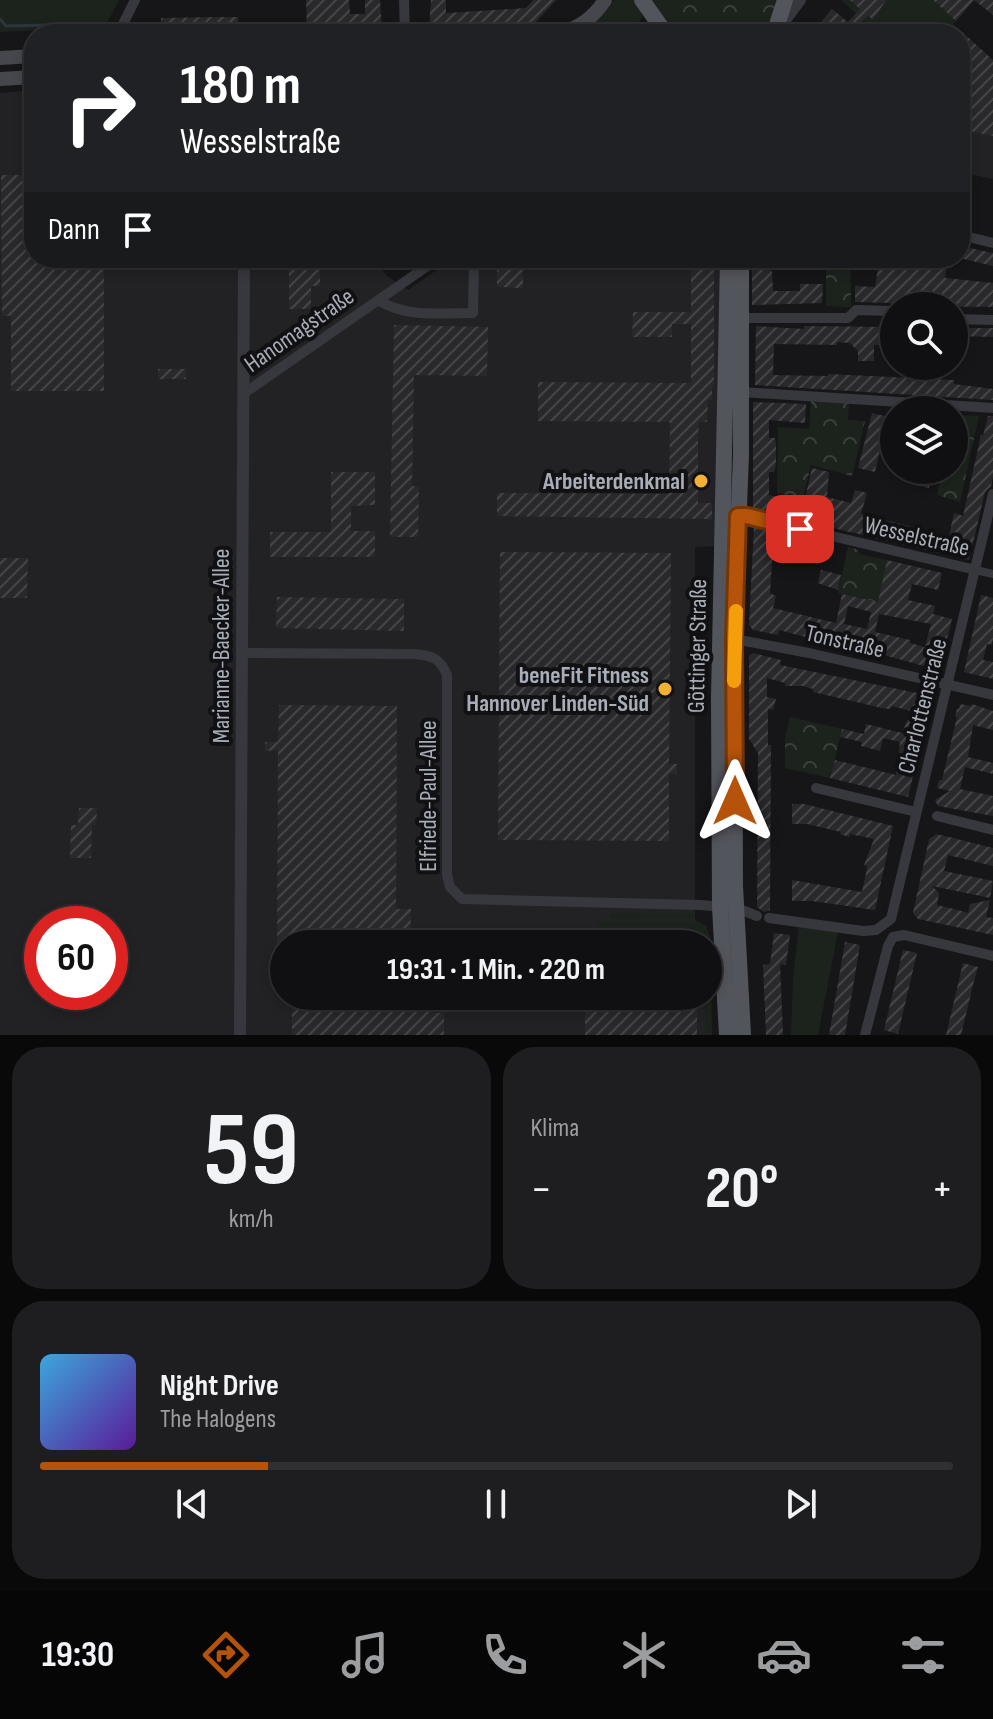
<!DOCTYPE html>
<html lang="de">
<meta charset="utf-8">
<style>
body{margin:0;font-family:"Sofia Sans Condensed",sans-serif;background:#1e1e20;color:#f1f3f6;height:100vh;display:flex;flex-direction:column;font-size:30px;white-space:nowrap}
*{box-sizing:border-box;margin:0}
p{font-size:26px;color:#9c9d9f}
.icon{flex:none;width:44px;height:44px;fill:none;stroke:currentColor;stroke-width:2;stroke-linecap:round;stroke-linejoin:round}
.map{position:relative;height:1035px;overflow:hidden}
.side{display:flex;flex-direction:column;gap:12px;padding:12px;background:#09090a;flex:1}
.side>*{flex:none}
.top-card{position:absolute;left:24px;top:24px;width:946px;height:244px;border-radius:32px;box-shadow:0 4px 12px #0003,0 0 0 2px #303032;background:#202124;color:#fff;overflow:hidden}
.fabs{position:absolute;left:880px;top:292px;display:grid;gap:16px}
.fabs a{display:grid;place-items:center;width:88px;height:88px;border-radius:50%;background:#101012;box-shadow:0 4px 12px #0003,0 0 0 2px #303032;font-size:40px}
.speed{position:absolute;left:24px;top:906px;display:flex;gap:16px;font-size:40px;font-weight:700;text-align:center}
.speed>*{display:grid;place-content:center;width:104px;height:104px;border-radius:50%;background:#101012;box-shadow:0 4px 12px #0003,0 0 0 2px #303032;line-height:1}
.speed .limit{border:12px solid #d22;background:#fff;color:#111}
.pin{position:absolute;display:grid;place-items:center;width:68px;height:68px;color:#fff;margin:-34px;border-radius:16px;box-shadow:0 4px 12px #0006}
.me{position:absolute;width:88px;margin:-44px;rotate:0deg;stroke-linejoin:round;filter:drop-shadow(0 0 6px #0008)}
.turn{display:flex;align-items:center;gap:28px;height:168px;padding:0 24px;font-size:36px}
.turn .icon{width:104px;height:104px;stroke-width:2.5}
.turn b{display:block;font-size:56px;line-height:68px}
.then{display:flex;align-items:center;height:76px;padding:0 24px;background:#0003;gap:16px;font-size:30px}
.big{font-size:60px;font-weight:700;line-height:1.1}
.side .card{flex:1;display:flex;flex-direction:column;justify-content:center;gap:12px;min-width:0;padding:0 28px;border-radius:32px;background:#1e1e20}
.side .dial{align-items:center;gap:0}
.dial b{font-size:104px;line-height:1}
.song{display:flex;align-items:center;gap:24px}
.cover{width:96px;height:96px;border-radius:12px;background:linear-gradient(135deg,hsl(200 70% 55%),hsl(270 70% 35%))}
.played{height:8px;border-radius:4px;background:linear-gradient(90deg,#b45309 25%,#303032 25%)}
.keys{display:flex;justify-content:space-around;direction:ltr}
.heat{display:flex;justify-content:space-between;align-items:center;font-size:44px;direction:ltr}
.side .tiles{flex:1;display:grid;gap:12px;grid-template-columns:1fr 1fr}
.card:last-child{grid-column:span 2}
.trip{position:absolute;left:270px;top:930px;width:452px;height:80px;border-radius:40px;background:#101012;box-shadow:0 4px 12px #0003,0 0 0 2px #303032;font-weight:700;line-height:80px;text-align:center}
.tabs{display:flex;height:128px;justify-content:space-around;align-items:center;background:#060607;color:#9c9d9f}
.tabs .icon{width:56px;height:56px}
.tabs .selected{color:#b45309}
.tabs b{font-size:36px;color:#f1f3f6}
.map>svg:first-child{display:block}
</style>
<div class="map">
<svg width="993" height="1035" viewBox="0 0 993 1035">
<defs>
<pattern id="park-crowns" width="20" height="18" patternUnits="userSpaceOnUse" patternTransform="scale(2)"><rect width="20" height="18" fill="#1c231d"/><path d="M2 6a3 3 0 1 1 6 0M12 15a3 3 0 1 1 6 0" fill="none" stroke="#3a403c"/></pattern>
<pattern id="building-hatch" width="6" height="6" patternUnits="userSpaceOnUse" patternTransform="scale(2)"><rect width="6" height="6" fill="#29292c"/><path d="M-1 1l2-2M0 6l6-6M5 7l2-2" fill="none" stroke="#454548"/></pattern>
</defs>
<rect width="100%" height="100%" fill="#161618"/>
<path fill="#222225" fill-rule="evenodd" d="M34,90v168h339l14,18 21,14 46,-32h267l-1,288 -25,1v373l11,6 4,12 2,97h-712v-942zM42,924h68v68h-68zM284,944h424v52h-424z
M960,121l33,15v43l-24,-5 -9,-16z"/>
<path fill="#1c231d" d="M0,0h119l-14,27 -105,5z
M614,0h21l8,17 -6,7 -19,-1 -31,9 -1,-3 16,-14z
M841,0h92l23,21 -3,3 10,9 -85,1z
M610,913l84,1v5h-84z
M596,921h99l11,5 4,12 2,97h-6l-2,-39h4v-52h-7l-4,-11c-19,-11 -70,-4 -93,-4l-5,-2z
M799,926l39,6 -20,103h-27l2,-57z"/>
<path fill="url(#park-crowns)" d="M650,0h129l-7,17 -12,17h-84l-9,-7z
M807,258h43l1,49 -25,-1v-44l-20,-1z
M811,401l38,2 -1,17 17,1 -13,55 -41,-11 -8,33 -26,-5 1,-66 31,2z
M956,415l23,1 -19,86 -23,-7 6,-25h11z
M848,547l11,3v4l28,6 -9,42 -40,-9z
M790,717l52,12 -12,49 -45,-10v-29z"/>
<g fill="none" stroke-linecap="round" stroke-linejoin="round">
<path stroke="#2c353c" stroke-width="3" d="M0,19l6,7 42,-1"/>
</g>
<path fill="url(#building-hatch)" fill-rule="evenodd" d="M306,0h43l1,14h15v-14h15l2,28 -75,2z
M431,0h15v13l80,-5 7,-8h23l-21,23h-17v4l-89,2z
M850,0h36l-13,20 -5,-5 -13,14 5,5h-49l21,-25 16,13 12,-13z
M933,0h60v15l-19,-15 -18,21z
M220,17h18v15l-77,1v-15z
M960,30l33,30v76l-33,-7v-28l5,-6 -5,-4z
M1,175h33v83h70v133h-93v-75h-9z
M960,246l33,7v13l-33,-8z
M289,258h31v28h-9v23h-22z
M497,258h26v30l-26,-1z
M633,258h40v9l-40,-1z
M691,258h23v127h-2v15h-4l-1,22h-8l-1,15v66h14v16l-215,-3v-23l172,1 1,-72 -132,-1v-39l153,1v-59h-19v13h-40l1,-25h58z
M752,258h17l1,13h2l1,20h27v-7h23l-1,19 -70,2z
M912,258h36l-3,20 48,5v24l-96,-1 -7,-3 -35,-1v-16l20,1 4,-25 27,4v-2h6z
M394,325l94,2 -1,49 -73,-1 -2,111 7,1 -1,50h-28z
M756,326l48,3v-3l90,1v16l-20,2v16h-16v-10l-8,-8 -13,-1v3l-63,-1 -1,31 55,1v-2l126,6v4l39,5v11l-238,-15z
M954,328h39v9l-39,-1z
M158,369h28v10h-28z
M753,402l53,2 -1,19 -36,-3v18h6l1,6v20l-2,8h-5v23l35,8 8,-35 17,4 -2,25 24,6 4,-13 12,3 -6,21 88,22 5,-23 9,3 18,-81 2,1 5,-20h5v61l-2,9 -6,6 -16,68 -216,-51z
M872,413l16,4v3l6,1v10l-9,-3 -10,44 -17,-4z
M915,470h18l-4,18 -17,-4z
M331,472h44v33l-24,1v25h24v26h-105v-25h61z
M754,526l74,17 -4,17 -51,-12 -3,45 6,3 -3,12 63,15 6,-29 36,8 9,-42 55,13 -4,17 -26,-6 -4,16 27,6 -2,8 19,5 -12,48 -8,-2 -1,3 -69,-19v3l-83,-22 -1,5 -25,-5 -4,-5zM848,606l23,6 -4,17 -23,-5zM879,614l52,10 -6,23 -15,-4v-3l-35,-8z
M500,552l171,1 -2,211h8v10l-8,-1v68l-171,-1z
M0,558h28l-1,40h-27z
M821,570l20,5 -3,15 -20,-7z
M981,595l12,3v40l-1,7 -5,-1 -4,16 10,2v17l-29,-7z
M277,597l127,2v32l-128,-3z
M753,653l28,7 -1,5 152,31 -24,101 -78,-19 5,-18 61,15 4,-33 -17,-4 -3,13 -19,-5 1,-4 -22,-5 2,-8 22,5 2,-10 36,9 9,-22 -20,-5 -1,3 -8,-1 -69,-16v-3l-10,-3h-18v-3l-18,-5v19l9,2 -3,11 -5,-1v36h3l-1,165 -6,2 -7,-5 1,-154 -9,-14v-83z
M960,704l11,2 1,-2 21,7v19l-20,-5 -5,32 25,6v11l-28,-7 -5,22 33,7v20l-55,-10 -3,-6 15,-9 -13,-3 2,-8h3l15,-63h-2l2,-8h2z
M279,705l118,1 -1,203h15l-1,35h-133l1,-194 -13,1v-9h13z
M792,804h12l89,22 -18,84 -63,-9h-20v-21l70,12 4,-19 1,-7 -3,-1 10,-26 -24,-5 -1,3 -9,-3 1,-2 -34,-8h-15z
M79,808h18l-1,17h-4l-1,33h-21l1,-33h7z
M937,834l56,14v18l-45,-11 -4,16 49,10 -3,17 -58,-12 7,7 -2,12 21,5 10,3 2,-9 20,-4 -4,17 7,1v17l-75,-16 -5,-6 16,-74z
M774,933l16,2 -4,30 -6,-1 3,71h-17l-3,-70 7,-1z
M845,942l15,3 -15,90h-16z
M903,950l14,3 -19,81 -14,-4z
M963,963l15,4 -4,14 -13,54h-15z
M292,996h103v4h38v13h11v22h-152z
M585,1008l112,1v26h-112z"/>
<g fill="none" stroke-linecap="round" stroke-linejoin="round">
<path stroke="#37383d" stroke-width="8" d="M976,570l17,4"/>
<path stroke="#37383d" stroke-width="10" d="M404,0l1,34
M118,34l17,-34
M960,235l33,8
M378,300c28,18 63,13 95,13l1,-55
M742,318h106l8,-8 34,1 4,3
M954,319l39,1
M741,392l252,16
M243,394l196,-136
M738,516h9l229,54
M734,639l75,14 184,42
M242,653l171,1c19,1 27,4 34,21v200l3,12 12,12 238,6 37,3 20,8
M816,788l100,24
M937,816l56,14
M769,918l94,13 13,-1 15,-11 102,-425
M865,1035l23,-89 5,-9 11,-2 89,21"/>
<path stroke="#37383d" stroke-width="12" d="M779,28l21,-28
M240,1035l4,-777"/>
<path stroke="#45474d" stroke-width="14" d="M559,34c21,-7 34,-16 46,-34
M611,34l20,-3 13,3
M0,58l34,-2
M0,79l34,-2"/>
<path stroke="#53555c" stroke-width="16" d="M642,0l24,34
M774,34l11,-34
M741,258v197l-7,184 1,247 8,149
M727,1035l-7,-128 -1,-209 9,-440"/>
</g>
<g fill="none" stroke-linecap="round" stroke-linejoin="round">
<defs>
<path id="route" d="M735,801l-1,-162 4,-123h9l53,13"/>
</defs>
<use href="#route" stroke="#753606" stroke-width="20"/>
<use href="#route" stroke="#b45309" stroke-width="14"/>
<path stroke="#f59e0b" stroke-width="14" d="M734,681l2,-70"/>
</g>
<g fill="#f2b134" stroke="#111113" stroke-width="3">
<circle cx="701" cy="481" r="8"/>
<circle cx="665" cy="689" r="8"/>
</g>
<g text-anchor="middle" stroke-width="8" stroke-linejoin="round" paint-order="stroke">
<g font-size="24" fill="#a8adb8" stroke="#111113">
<text transform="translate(299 330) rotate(-35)" y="8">Hanomagstraße</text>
<text transform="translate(917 536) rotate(13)" y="8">Wesselstraße</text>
<text transform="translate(845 641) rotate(13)" y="8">Tonstraße</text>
<text transform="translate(221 646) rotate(-90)" y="8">Marianne-Baecker-Allee</text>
<text transform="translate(697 646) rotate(-89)" y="8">Göttinger Straße</text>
<text transform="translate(922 706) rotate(-76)" y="8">Charlottenstraße</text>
<text transform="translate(428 796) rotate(-90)" y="8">Elfriede-Paul-Allee</text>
</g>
<g font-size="24" font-weight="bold" fill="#a8adb8" stroke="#111113" text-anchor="end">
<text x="685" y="489">Arbeiterdenkmal</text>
<text x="649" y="683">beneFit Fitness<tspan x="649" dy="28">Hannover Linden-Süd</tspan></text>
</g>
</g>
</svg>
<div class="fabs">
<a><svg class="icon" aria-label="search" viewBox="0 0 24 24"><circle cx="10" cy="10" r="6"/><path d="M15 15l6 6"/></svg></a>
<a><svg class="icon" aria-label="layers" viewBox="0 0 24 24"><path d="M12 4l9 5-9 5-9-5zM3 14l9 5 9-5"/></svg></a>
</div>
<div class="speed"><div class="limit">60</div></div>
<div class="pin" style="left:800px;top:529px;background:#d93025"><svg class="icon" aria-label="arrive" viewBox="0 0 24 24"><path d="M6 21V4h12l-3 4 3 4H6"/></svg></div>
<svg class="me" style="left:735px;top:801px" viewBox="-20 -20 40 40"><path d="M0-17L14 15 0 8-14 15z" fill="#b45309" stroke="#fff" stroke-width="4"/></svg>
<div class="trip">19:31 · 1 Min. · 220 m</div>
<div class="top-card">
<div class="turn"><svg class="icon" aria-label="right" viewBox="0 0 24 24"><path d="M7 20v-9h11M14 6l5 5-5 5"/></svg><div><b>180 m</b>Wesselstraße</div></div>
<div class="then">Dann<svg class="icon" aria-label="arrive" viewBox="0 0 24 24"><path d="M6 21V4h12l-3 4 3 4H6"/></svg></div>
</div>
</div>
<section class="side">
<div class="tiles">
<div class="card dial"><b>59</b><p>km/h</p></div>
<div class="card"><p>Klima</p>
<div class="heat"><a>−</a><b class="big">20°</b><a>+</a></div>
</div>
<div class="card">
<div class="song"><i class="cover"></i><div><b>Night Drive</b><p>The Halogens</p></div></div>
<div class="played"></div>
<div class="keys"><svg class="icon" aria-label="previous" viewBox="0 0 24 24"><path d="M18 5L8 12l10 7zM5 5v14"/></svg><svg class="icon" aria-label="pause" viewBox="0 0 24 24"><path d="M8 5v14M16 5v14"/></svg><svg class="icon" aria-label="next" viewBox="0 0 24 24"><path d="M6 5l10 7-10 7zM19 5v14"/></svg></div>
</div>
</div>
</section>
<nav class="tabs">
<b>19:30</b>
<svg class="icon selected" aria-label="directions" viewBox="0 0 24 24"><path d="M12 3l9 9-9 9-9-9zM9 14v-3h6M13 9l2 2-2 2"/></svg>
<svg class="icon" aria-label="music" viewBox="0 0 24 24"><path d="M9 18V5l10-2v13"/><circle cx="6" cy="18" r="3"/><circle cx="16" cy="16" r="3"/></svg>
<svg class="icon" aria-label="phone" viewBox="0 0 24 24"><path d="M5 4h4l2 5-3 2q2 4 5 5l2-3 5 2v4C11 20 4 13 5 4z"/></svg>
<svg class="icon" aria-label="climate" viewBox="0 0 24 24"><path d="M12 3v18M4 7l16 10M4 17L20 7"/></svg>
<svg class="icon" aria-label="car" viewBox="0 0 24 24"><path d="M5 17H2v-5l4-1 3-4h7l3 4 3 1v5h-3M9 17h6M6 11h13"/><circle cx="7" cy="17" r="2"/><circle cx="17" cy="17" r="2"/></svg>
<svg class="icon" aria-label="filters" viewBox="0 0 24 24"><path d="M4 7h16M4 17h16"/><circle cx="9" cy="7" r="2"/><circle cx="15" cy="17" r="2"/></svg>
</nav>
